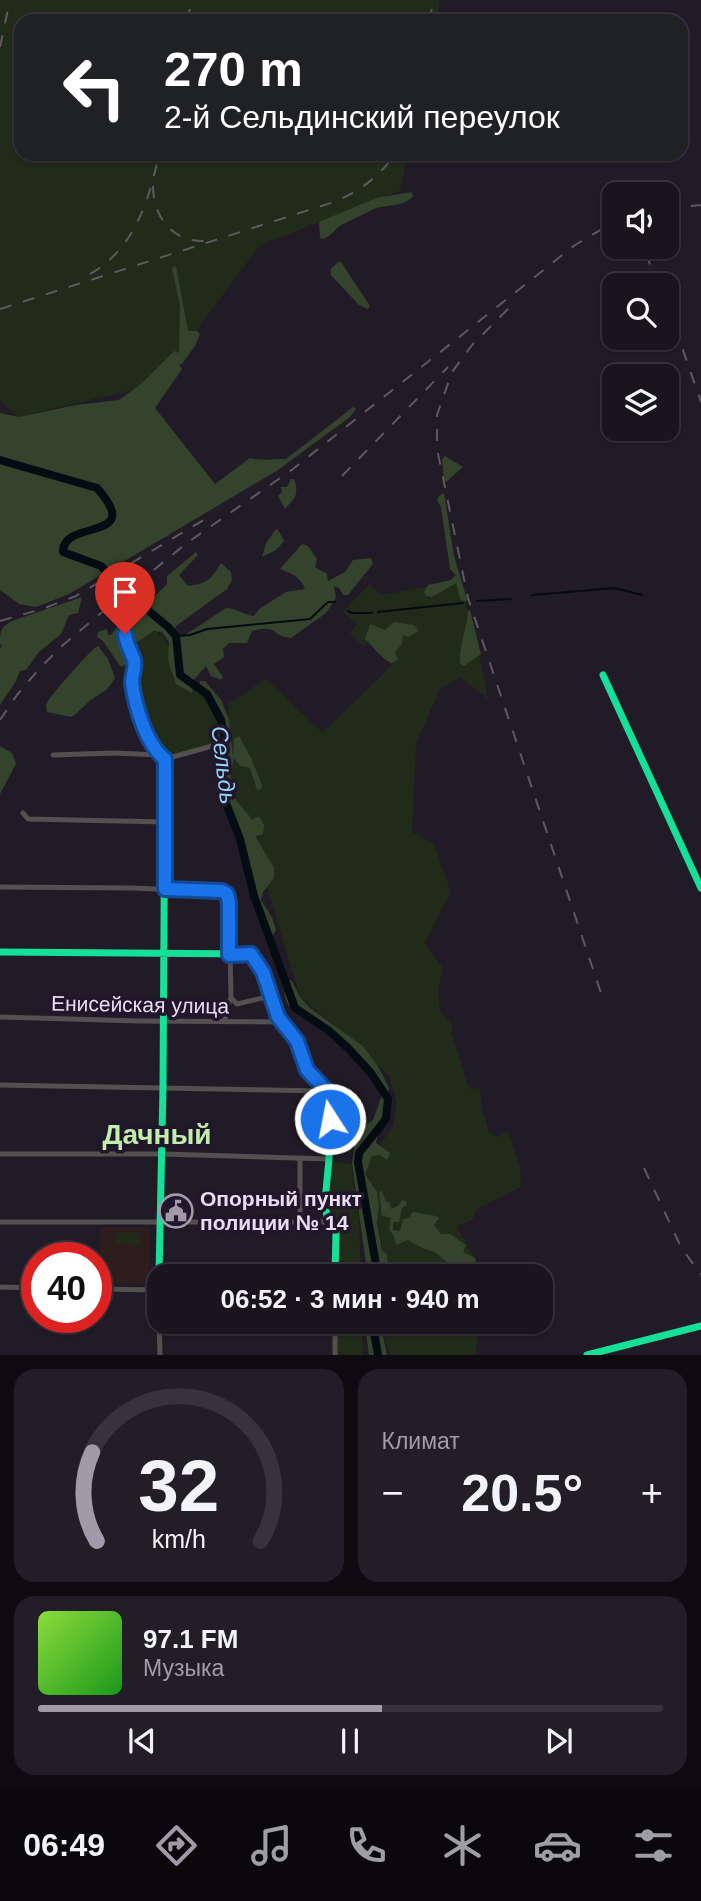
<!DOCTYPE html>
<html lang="ru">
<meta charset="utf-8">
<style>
body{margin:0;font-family:Helvetica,sans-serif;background:#221d26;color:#f1f3f6;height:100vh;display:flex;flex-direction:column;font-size:26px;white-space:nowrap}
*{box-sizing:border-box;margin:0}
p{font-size:23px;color:#9f9ea4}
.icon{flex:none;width:38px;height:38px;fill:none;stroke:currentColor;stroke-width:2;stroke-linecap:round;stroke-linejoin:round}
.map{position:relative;height:1355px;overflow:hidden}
.sheet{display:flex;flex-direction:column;gap:14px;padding:14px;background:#0e0b10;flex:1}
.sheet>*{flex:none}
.hud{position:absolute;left:14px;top:14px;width:674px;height:147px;border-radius:21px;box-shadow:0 2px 5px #0004,0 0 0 2px #37333b;background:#202124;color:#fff;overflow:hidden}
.buttons{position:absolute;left:602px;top:182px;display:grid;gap:14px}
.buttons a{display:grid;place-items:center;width:77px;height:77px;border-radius:14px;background:#19141d;box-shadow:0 2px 5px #0004,0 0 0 2px #37333b;font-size:35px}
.speed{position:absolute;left:21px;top:1242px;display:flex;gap:14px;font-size:35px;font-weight:700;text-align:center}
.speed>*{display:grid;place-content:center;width:91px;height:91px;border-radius:50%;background:#19141d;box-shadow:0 2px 5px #0004,0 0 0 2px #37333b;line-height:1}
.speed .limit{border:10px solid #d22;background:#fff;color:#111}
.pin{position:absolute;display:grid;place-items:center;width:60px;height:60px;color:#fff;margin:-72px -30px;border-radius:50% 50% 50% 0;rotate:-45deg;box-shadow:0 0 7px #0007}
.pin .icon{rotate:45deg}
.me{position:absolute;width:77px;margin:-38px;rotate:349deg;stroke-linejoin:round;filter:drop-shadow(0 0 5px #0008)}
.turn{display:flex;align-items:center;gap:24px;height:147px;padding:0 35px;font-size:32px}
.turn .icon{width:91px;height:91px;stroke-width:2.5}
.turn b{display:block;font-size:49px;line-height:60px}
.big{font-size:52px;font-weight:600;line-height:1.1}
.sheet .card{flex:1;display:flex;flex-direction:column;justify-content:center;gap:10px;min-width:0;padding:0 24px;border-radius:21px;background:#221d26}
.sheet .dial{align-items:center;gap:0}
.dial svg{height:182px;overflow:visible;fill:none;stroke:#37333b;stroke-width:7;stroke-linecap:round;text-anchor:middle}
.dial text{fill:#f1f3f6;stroke:none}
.song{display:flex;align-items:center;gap:21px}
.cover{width:84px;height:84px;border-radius:10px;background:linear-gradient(135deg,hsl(90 70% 55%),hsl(120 70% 35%))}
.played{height:7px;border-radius:4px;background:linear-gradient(90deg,#a19aa9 55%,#37333b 55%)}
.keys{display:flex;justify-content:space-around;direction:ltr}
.heat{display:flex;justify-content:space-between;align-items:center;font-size:38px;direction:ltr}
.sheet .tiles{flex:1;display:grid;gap:14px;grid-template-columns:1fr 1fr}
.card:last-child{grid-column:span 2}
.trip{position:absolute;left:147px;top:1264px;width:406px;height:70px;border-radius:21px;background:#19141d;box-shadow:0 2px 5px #0004,0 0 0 2px #37333b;font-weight:600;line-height:70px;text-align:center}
.tab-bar{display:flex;height:112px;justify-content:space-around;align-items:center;background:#0a080c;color:#9f9ea4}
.tab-bar .icon{width:49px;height:49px}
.tab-bar .current{color:#a19aa9}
.tab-bar b{font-size:32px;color:#f1f3f6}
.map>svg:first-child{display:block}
</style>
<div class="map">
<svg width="701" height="1355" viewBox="0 0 701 1355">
<rect width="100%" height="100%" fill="#211b27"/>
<path fill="#2e1d1d" d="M100,1227h50l-1,57 -50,-2z"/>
<path fill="#202b1a" d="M0,0h440l-4,21h-415v133h387l-8,37 -140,54 -85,114 -26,27 -130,31 -19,-16z
M459,581l16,53 13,65 -28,-22 -20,12 -24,55 -4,88 22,12 17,48 -26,51 18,25 -5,23 2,21 13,14 -2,5 18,58 11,-1 2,20 7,24 9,5 10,-6 12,35 1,21 -45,22 -3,10 -16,8 24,42v7h-94l-13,-75 -12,-30 31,-45 4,-23 -8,-27 -49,-46 -40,-33 -48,-160 -21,-49 -3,-84 38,-25 57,54 69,-68 -24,-24 -5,5 -13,-13 7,-9 -14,-12 26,-28 13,11z
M154,631h4l1,5h4l5,8 9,35 22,11 19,32 3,16 -4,5 -49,13 -7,-3 -21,-41 -11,-67z
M332,1161l19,3 8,56 2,56h-25v-45l-8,-16 -1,-23z
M138,1232l2,2 -1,11 -25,-1 2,-11z
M336,1321h26l1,34h-27z
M382,1321h96l-2,34h-86l-9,-29z"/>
<path fill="#34432b" d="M412,192l1,4c-11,13 -28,7 -41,14 -10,5 -21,10 -31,15 -6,4 -10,11 -17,14l-4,-1 -1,-16 7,-3 50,-21z
M338,262h3l29,44 -2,3 -9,-4 -28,-30v-6z
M176,266l12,65h9l3,3 -5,12 -13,18h-3l3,5 -27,39 60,76 35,-26c10,3 25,1 36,1l62,-48 5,-4 3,2 -6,8 -72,53 -209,124 -33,13 -17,-3 -19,-14v-177l19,4 57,-12 43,-5 22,-16 33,-33 5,2 1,-47 -8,-38z
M445,456l18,11 -17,15 -2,-1 -2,-22z
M291,479h3c6,17 0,19 -9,30l-7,-13 4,-4 -1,-5h6z
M444,493l10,63 13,43 -1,3 -6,-3 -4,-16 -24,14 -6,-1 -2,-4 4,-7 23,-5 5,-5 -6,-6 -9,-62 -4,-6 2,-5z
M276,529l2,1 6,11 -8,9 -14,7 4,-14z
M302,544l6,2 9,13 -2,8 12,7 1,7 17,-9 8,-12 18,-2 2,6 -25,31h-5l-4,-7 -5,-2 2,12 -10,15 -35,25c-21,-2 -12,-14 -39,-7l-5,12h-18l-6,6 1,8 -10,7 9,13 -2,3 -10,-4 -5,-10 -13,15 -1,12 -16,-9 -8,-24 1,-18 -7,-10 -8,-1 -19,12 -5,15 -7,9 -3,-1 -17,-25 -6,-4 1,-5 9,-3 1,6h3l5,-7 14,-9 3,-7 15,-9 19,-19v-8l29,-24 2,3 -19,20 9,11c21,-3 23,-7 33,-23l10,9 1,8 -5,9 -51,37 -1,3 7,8 44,-29c10,0 18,7 28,8l5,-7 27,-17 19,-3c-4,-12 -15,-16 -25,-20z
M82,597l-4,16 -9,2 -8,19 -22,18 -13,18 -6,1 -4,10 -16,24v-56l2,-3 -2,-2c0,-13 1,-17 12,-23z
M470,610l11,44 -17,12 -4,-3c-1,-18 7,-34 8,-52z
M394,622l20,3 5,6 -11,6 -5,-2 -1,9 -7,8 3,8 -7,3c-12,-6 -18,-17 -26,-24l5,-15 15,6z
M98,646l10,13 7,19c-9,15 -9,11 -21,20 -9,5 -14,14 -23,19l-24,-5c-1,-6 -2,-6 1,-11 6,-9 43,-52 50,-55z
M200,681h5l16,19 8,19 4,39 1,-19 5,-3 12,22 11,27 -1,4 -4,1 -7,-22 -10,-2 -6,-8c-3,12 -6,28 1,39 4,9 12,14 17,23l7,-4 5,9 -1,9 -8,2 19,31v11l-11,14 -2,8 11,17 4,13 -3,5 -6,-3c-16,-44 -26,-90 -43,-134l-2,-4 -5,-1v-21l-3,-7 2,-11 -4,-5c15,-21 7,-44 -12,-61z
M0,746l12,7 4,11 -16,30z
M289,980l3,1 8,16 10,11 54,39 15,21 10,20 -13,55 14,10 -3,7 -7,-5 -8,1 -7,18 12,18 2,13 -2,18 5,27 5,5 1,21h-12l-9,-6 -15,-106 3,-21 6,-15 12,-8 9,-25c-14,-26 -46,-59 -70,-78 -7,-5 -18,-5 -24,-13 -4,-5 -3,-14 -5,-21z
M382,1191l4,11h3l2,7 7,-3 4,-6 5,1 -1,5 -4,2 -3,14h-6v8l7,1 3,-12 6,-1 4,-6 23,4 3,2 -5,7 7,9h9l16,11 -3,7 12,6 1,7 5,5 -1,5 -44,1 1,-4 11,-3 2,-4 -15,-13 -13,-4 -14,-8 -12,5 -2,-9 -5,-6 2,-12 -9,-2 -3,-24z
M368,1321h12l7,34h-18l-3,-23z"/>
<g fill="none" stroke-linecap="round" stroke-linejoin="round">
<path stroke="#030b13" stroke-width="2" d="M532,595l83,-7 27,7
M477,601l34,-2
M348,611l4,2h20
M378,612l85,-9
M176,636l14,-1 17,-6 103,-10 18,-17h7"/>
<path stroke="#030b13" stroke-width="8" d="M0,460l97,28c49,55 -35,30 -34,64l38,14 24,25 43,36 8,9 4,39 27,19 14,26 4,20 -3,29 2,29 16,41 14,57 41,112 33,22 20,18 23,25 17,26 -2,20 -27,34 -1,9 20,114
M372,1321l6,34"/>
<path stroke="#54504f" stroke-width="5" d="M53,755l61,-2 46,2
M165,759l51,-14
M23,813l5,6 138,3
M0,887l131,1 94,4 4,10 2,96 6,6 34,-8
M0,1017l139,4 141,1
M225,1022l1,-12 5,-12
M0,1085l326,6
M0,1154h162l167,5
M0,1222h329
M300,1223v-65
M159,1283v25
M0,1287l37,1
M96,1289l63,1
M159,1321l1,34
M335,1321v34"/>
<path stroke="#16e098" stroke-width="7" d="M125,634l9,29 -2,20 7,30 13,31 13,15 -2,329 -4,188
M603,675l98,213
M0,952l251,2 12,18 15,45 15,16 14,37 15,14 8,15 -1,60 -4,42 2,17 9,14 -1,44
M587,1355l114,-29"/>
<path stroke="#5c5a5c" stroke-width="2" stroke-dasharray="12 12" stroke-linecap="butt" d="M187,21l5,-21
M429,21l5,-21
M0,47l10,-47
M153,186c0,31 20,57 53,55
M667,208l34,-3
M646,253l11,32
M90,274c44,-25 59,-73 69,-120
M667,304l34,98
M0,309l334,-107c26,-11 45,-25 61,-48
M508,309l-36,36 -20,27 -15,43v34l31,149 136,404
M342,476l106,-109
M0,621l42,-12 34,-13 136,-81
M0,720l17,-25 22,-26 24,-24 50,-42 74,-60 106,-74 282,-224 39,-23
M644,1168l37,79 20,28"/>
</g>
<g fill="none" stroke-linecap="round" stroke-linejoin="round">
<defs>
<path id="route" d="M125,634c1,10 6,17 9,26 2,7 -2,15 -2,23 3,22 14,62 33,76v130l57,2 5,3 2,8v53l22,-1 12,18 15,45 19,24 10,29 20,21 3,8v20"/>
</defs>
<use href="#route" stroke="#114b97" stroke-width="18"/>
<use href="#route" stroke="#1a73e8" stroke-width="12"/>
</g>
<defs>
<symbol id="civic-ring" viewBox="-11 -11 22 22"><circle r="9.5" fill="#21162c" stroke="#a19aa9" stroke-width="1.5"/><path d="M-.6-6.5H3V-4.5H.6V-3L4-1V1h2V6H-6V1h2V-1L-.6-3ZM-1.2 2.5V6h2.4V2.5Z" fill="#a19aa9"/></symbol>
</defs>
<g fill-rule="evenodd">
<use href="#civic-ring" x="157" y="1192" width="38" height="38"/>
</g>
<g text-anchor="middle" stroke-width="7" stroke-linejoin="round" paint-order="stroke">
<g font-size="21" fill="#e6dfef" stroke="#21162c">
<text transform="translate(140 1005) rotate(1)" y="7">Енисейская улица</text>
</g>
<g font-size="21" font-weight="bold" fill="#e6dfef" stroke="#21162c" text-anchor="start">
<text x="200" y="1206">Опорный пункт<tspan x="200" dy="24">полиции № 14</tspan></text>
</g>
<g font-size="23" font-style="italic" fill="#90d3f5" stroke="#21162c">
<text transform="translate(224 765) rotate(83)" y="8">Сельдь</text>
</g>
<g font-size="28" font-weight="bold" fill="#c1eeab" stroke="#21162c">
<text x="157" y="1144">Дачный</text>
</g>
</g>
</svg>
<div class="buttons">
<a><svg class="icon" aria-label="sound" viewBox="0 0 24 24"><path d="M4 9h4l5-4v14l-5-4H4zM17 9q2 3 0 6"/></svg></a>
<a><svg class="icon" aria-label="search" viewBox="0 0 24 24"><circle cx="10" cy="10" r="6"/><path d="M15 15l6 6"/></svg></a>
<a><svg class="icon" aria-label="layers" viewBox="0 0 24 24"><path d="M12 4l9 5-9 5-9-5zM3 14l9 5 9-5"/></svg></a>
</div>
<div class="speed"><div class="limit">40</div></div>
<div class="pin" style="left:125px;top:634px;background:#d93025"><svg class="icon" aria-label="arrive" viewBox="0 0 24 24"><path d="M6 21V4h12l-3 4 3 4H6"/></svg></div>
<svg class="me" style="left:330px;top:1119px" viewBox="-20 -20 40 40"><circle r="17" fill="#1a73e8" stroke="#fff" stroke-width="3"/><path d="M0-11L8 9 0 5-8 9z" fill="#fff"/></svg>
<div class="trip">06:52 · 3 мин · 940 m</div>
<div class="hud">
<div class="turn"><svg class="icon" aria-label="left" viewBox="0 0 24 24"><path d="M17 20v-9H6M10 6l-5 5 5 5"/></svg><div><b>270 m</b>2-й Сельдинский переулок</div></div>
</div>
</div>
<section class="sheet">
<div class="tiles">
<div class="card dial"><svg viewBox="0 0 100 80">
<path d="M14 69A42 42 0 1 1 86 69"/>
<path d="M14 69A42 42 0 0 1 12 30" stroke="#a19aa9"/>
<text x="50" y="56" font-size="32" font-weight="700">32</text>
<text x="50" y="72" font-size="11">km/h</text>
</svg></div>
<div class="card"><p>Климат</p>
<div class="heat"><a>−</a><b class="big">20.5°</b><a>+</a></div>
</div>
<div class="card">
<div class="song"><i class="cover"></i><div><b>97.1 FM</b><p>Музыка</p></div></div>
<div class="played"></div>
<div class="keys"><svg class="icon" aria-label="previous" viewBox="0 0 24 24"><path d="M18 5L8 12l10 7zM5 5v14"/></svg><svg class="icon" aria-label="pause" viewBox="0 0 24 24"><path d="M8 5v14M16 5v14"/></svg><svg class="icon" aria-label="next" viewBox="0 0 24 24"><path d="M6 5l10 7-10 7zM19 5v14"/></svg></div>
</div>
</div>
</section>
<nav class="tab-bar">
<b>06:49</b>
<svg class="icon current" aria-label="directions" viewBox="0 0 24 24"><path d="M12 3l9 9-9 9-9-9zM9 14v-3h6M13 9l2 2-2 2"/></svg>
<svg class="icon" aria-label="music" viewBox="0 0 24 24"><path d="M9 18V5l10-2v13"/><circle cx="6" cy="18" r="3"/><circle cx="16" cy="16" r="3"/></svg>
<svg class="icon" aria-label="phone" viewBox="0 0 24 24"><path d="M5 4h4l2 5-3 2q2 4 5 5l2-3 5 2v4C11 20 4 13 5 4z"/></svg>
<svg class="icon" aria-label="climate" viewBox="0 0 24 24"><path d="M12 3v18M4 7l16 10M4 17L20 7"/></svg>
<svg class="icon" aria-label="car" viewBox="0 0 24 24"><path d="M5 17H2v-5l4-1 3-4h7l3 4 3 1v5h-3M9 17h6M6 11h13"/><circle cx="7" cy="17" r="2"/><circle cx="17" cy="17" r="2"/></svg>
<svg class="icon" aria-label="filters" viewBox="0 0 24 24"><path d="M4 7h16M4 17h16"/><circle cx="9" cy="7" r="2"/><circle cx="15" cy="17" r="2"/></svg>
</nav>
